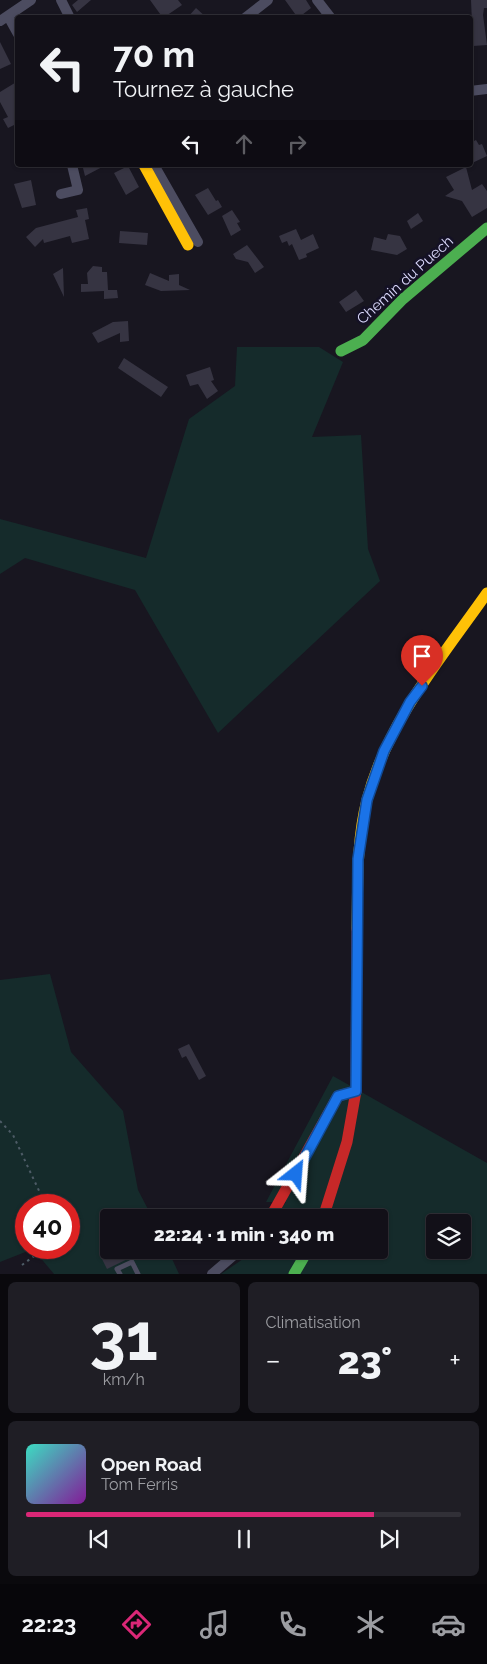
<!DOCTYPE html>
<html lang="fr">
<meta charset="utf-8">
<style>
body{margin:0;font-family:Raleway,sans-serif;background:#1f1e25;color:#f1f3f6;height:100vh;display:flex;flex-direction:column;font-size:19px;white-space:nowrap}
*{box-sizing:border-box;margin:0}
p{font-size:16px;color:#9c9da2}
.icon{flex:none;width:28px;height:28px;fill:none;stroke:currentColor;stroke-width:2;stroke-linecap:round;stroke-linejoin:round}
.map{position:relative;height:1274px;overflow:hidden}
.details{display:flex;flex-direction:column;gap:8px;padding:8px;background:#0a090d;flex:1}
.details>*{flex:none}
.banner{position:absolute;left:15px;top:15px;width:458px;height:152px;border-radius:5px;box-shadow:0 1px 4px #0004,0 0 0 1px #313037;background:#121018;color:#f1f3f6;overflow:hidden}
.controls{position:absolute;left:426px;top:1214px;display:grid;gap:10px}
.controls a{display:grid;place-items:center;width:45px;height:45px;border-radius:5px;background:#121018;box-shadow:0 1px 4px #0004,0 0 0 1px #313037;font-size:25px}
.speed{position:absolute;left:15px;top:1194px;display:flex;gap:10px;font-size:25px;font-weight:700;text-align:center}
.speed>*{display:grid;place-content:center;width:65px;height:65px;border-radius:50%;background:#121018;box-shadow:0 1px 4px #0004,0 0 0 1px #313037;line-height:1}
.speed .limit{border:8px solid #d22;background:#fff;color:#111}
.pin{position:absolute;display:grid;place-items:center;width:42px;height:42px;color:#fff;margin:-51px -21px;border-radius:50% 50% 50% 0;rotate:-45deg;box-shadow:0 0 5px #0007}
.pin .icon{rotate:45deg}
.me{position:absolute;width:55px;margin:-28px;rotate:28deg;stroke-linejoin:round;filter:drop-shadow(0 0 4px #0008)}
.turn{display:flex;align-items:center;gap:18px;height:105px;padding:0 15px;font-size:22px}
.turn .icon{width:65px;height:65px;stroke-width:2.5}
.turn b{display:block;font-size:35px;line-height:42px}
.lanes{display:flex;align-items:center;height:48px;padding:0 15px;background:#0003;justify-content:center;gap:25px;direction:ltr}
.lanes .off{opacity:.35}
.big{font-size:38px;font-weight:800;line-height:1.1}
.details .card{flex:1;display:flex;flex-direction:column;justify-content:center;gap:8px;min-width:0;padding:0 18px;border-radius:8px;background:#1f1e25}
.details .dial{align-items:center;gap:0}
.dial b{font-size:65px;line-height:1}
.song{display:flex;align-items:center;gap:15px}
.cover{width:60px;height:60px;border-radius:8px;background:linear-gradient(135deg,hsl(170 70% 55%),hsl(290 70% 35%))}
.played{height:5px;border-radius:2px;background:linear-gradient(90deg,#db2777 80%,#313037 80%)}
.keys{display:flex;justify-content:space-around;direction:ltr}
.heat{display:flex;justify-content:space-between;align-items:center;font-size:28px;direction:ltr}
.details .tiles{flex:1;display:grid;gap:8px;grid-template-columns:1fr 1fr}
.card:last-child{grid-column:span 2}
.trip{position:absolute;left:100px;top:1209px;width:288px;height:50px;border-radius:5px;background:#121018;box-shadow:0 1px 4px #0004,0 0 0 1px #313037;font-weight:800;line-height:50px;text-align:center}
.menu{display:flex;height:80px;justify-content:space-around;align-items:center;background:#07060a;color:#9c9da2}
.menu .icon{width:35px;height:35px}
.menu .selected{color:#db2777}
.menu b{font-size:22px;color:#f1f3f6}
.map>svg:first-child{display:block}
</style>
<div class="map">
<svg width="487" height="1274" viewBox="0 0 487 1274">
<rect width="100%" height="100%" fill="#181620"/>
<path fill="#152b2b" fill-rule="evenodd" d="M237,347h82l24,15 -31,75 49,-2 7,114 12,32 -162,152 -83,-143 -110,-32 -25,16v-55l146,39 43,-139 46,-33z
M50,974l21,78 52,59 15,79 14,27 -43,1v32h59l11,24h-125l-21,-25 -33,13v-282zM26,1205h43v43h-43z
M333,1076l154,87v111h-266l22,-15 6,-9h130v-32l-104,-1 11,-15h-20zM435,1222h27v28h-27z"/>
<path fill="#363442" d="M78,0h13l-14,12 -5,-7z
M150,0h28l4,5 -19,13z
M285,0h21l5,8 -13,10z
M471,0h16v8h-3l-1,7 4,30 -14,1z
M196,8l11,10h-20z
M0,42l11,22 -11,5z
M18,81v42l-10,5 -5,-9 5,-2 -8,-15v-10z
M476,140l3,5 3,-1 5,12 -17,8v-21z
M91,165h15l-21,11 -2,-8z
M128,166l11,21 -13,8 -12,-22z
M466,167l6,23 10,-6 5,7v17l-15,9 -10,-16 -17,-5 9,-6 -8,-13z
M31,180l5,25 -14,3 -8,-24z
M208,188l8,13 2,-1 4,7 -14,8 -13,-20z
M87,208l2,11 -4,1 4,19 -17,4 -2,-7 -26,7 -1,-4 -8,8 -9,-10 10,-9 42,-11 -2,-7z
M232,210l8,12 -3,1 4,7 -10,6 -9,-20z
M418,213l5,8 -12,8 -4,-8z
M296,229l5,11 12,-6 6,14 -13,6 1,3 -8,3 -7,-16 -3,2 -2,-5 -5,2 -3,-7z
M120,231l28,2 -1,12 -28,-2z
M388,234l12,2 7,13 -10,6 -26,-5 3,-13 12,3z
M247,245l17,22 -9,6 -7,-11 -12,-3 -3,-5z
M93,266l9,1v5h5l1,18h9l1,8 -14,1v-8l-23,1v-8h7l-1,-11z
M63,268l1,29 -11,-23z
M150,273l19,8v-6l10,-1v11l11,5 -29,1 -16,-6z
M356,290l8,11 -18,11 -7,-10z
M128,321l1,20 -9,1v-9l-22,10 -6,-10 21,-11z
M124,358l44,29 -7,10 -43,-29z
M210,367l4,13 -3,1 7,10 -11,8 -9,-15 -8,2 -4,-11z
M189,1044l17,32 -7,4 -13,-24 -4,2 -4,-9z
M122,1250h24l-39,19 -5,-10z"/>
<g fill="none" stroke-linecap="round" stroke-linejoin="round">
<path stroke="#4e5c67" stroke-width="2" stroke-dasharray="2.5 4" stroke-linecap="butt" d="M0,1121l13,14 28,60v10
M22,1265l15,-11 2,-6"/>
<path stroke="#4c4c60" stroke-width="5" d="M120,1274l-3,-5 15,-7 6,12"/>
<path stroke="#4c4c60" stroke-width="10" d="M61,0l9,18
M317,0l14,18
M8,16l10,18
M245,18l23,-18
M0,21l31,-21
M470,91l17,-2
M154,165l44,77
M61,194l17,-4 -6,-25
M212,1274l28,-24"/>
<path stroke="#4caf50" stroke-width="11" d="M341,351l22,-11 40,-41 84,-71
M294,1274l14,-24"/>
<path stroke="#ffc107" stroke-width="11" d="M144,165l44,80
M357,929c1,-43 -1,-87 10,-129 20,-78 75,-143 120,-207"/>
<path stroke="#c62828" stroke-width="11" d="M270,1218l68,-122 18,-5
M323,1218l24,-76 9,-51 1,-162"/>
</g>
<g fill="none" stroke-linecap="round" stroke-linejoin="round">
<defs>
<path id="route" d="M296,1174l42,-78 18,-5 2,-232 9,-59 17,-49 26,-49 12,-16"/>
</defs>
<use href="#route" stroke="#114b97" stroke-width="12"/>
<use href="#route" stroke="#1a73e8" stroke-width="9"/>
</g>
<g text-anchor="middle" stroke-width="5" stroke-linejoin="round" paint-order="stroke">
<g font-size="15" fill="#dbd9fc" stroke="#141125">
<text transform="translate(405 280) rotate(-42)" y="5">Chemin du Puech</text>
</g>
</g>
</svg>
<div class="controls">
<a><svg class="icon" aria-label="layers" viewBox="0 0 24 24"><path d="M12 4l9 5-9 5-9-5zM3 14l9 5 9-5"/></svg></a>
</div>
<div class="speed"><div class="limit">40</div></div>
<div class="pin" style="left:422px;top:686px;background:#d93025"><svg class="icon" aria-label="arrive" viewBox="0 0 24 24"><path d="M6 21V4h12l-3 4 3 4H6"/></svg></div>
<svg class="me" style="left:296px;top:1174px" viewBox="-20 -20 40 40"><path d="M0-17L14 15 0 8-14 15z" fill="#1a73e8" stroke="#fff" stroke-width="4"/></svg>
<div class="trip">22:24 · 1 min · 340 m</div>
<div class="banner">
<div class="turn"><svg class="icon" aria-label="left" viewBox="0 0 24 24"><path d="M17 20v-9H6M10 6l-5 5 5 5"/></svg><div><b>70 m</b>Tournez à gauche</div></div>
<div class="lanes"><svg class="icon" aria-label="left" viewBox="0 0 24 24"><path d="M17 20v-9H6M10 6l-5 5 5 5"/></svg><svg class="icon off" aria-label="ahead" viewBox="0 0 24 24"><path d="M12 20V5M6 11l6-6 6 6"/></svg><svg class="icon off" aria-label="right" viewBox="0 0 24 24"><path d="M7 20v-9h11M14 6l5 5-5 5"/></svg></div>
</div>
</div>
<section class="details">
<div class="tiles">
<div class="card dial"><b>31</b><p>km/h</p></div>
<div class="card"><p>Climatisation</p>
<div class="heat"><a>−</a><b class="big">23°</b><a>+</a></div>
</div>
<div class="card">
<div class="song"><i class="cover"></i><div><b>Open Road</b><p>Tom Ferris</p></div></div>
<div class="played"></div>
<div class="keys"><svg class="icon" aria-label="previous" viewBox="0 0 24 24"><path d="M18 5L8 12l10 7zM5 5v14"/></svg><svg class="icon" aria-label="pause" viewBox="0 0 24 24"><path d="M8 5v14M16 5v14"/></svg><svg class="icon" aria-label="next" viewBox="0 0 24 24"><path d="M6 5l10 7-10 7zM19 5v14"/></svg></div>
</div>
</div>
</section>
<nav class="menu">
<b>22:23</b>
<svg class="icon selected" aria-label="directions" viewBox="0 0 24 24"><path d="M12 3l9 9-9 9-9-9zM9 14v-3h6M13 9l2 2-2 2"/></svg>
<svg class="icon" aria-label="music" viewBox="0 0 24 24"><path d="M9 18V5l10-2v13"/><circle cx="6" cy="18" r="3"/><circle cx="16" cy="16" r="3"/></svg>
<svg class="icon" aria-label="phone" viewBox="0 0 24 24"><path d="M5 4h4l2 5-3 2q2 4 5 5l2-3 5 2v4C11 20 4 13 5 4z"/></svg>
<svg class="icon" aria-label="climate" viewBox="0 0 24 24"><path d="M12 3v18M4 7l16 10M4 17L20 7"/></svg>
<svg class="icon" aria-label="car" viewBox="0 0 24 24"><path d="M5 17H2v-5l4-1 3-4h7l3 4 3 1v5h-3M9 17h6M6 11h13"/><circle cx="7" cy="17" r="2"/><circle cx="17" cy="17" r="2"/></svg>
</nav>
